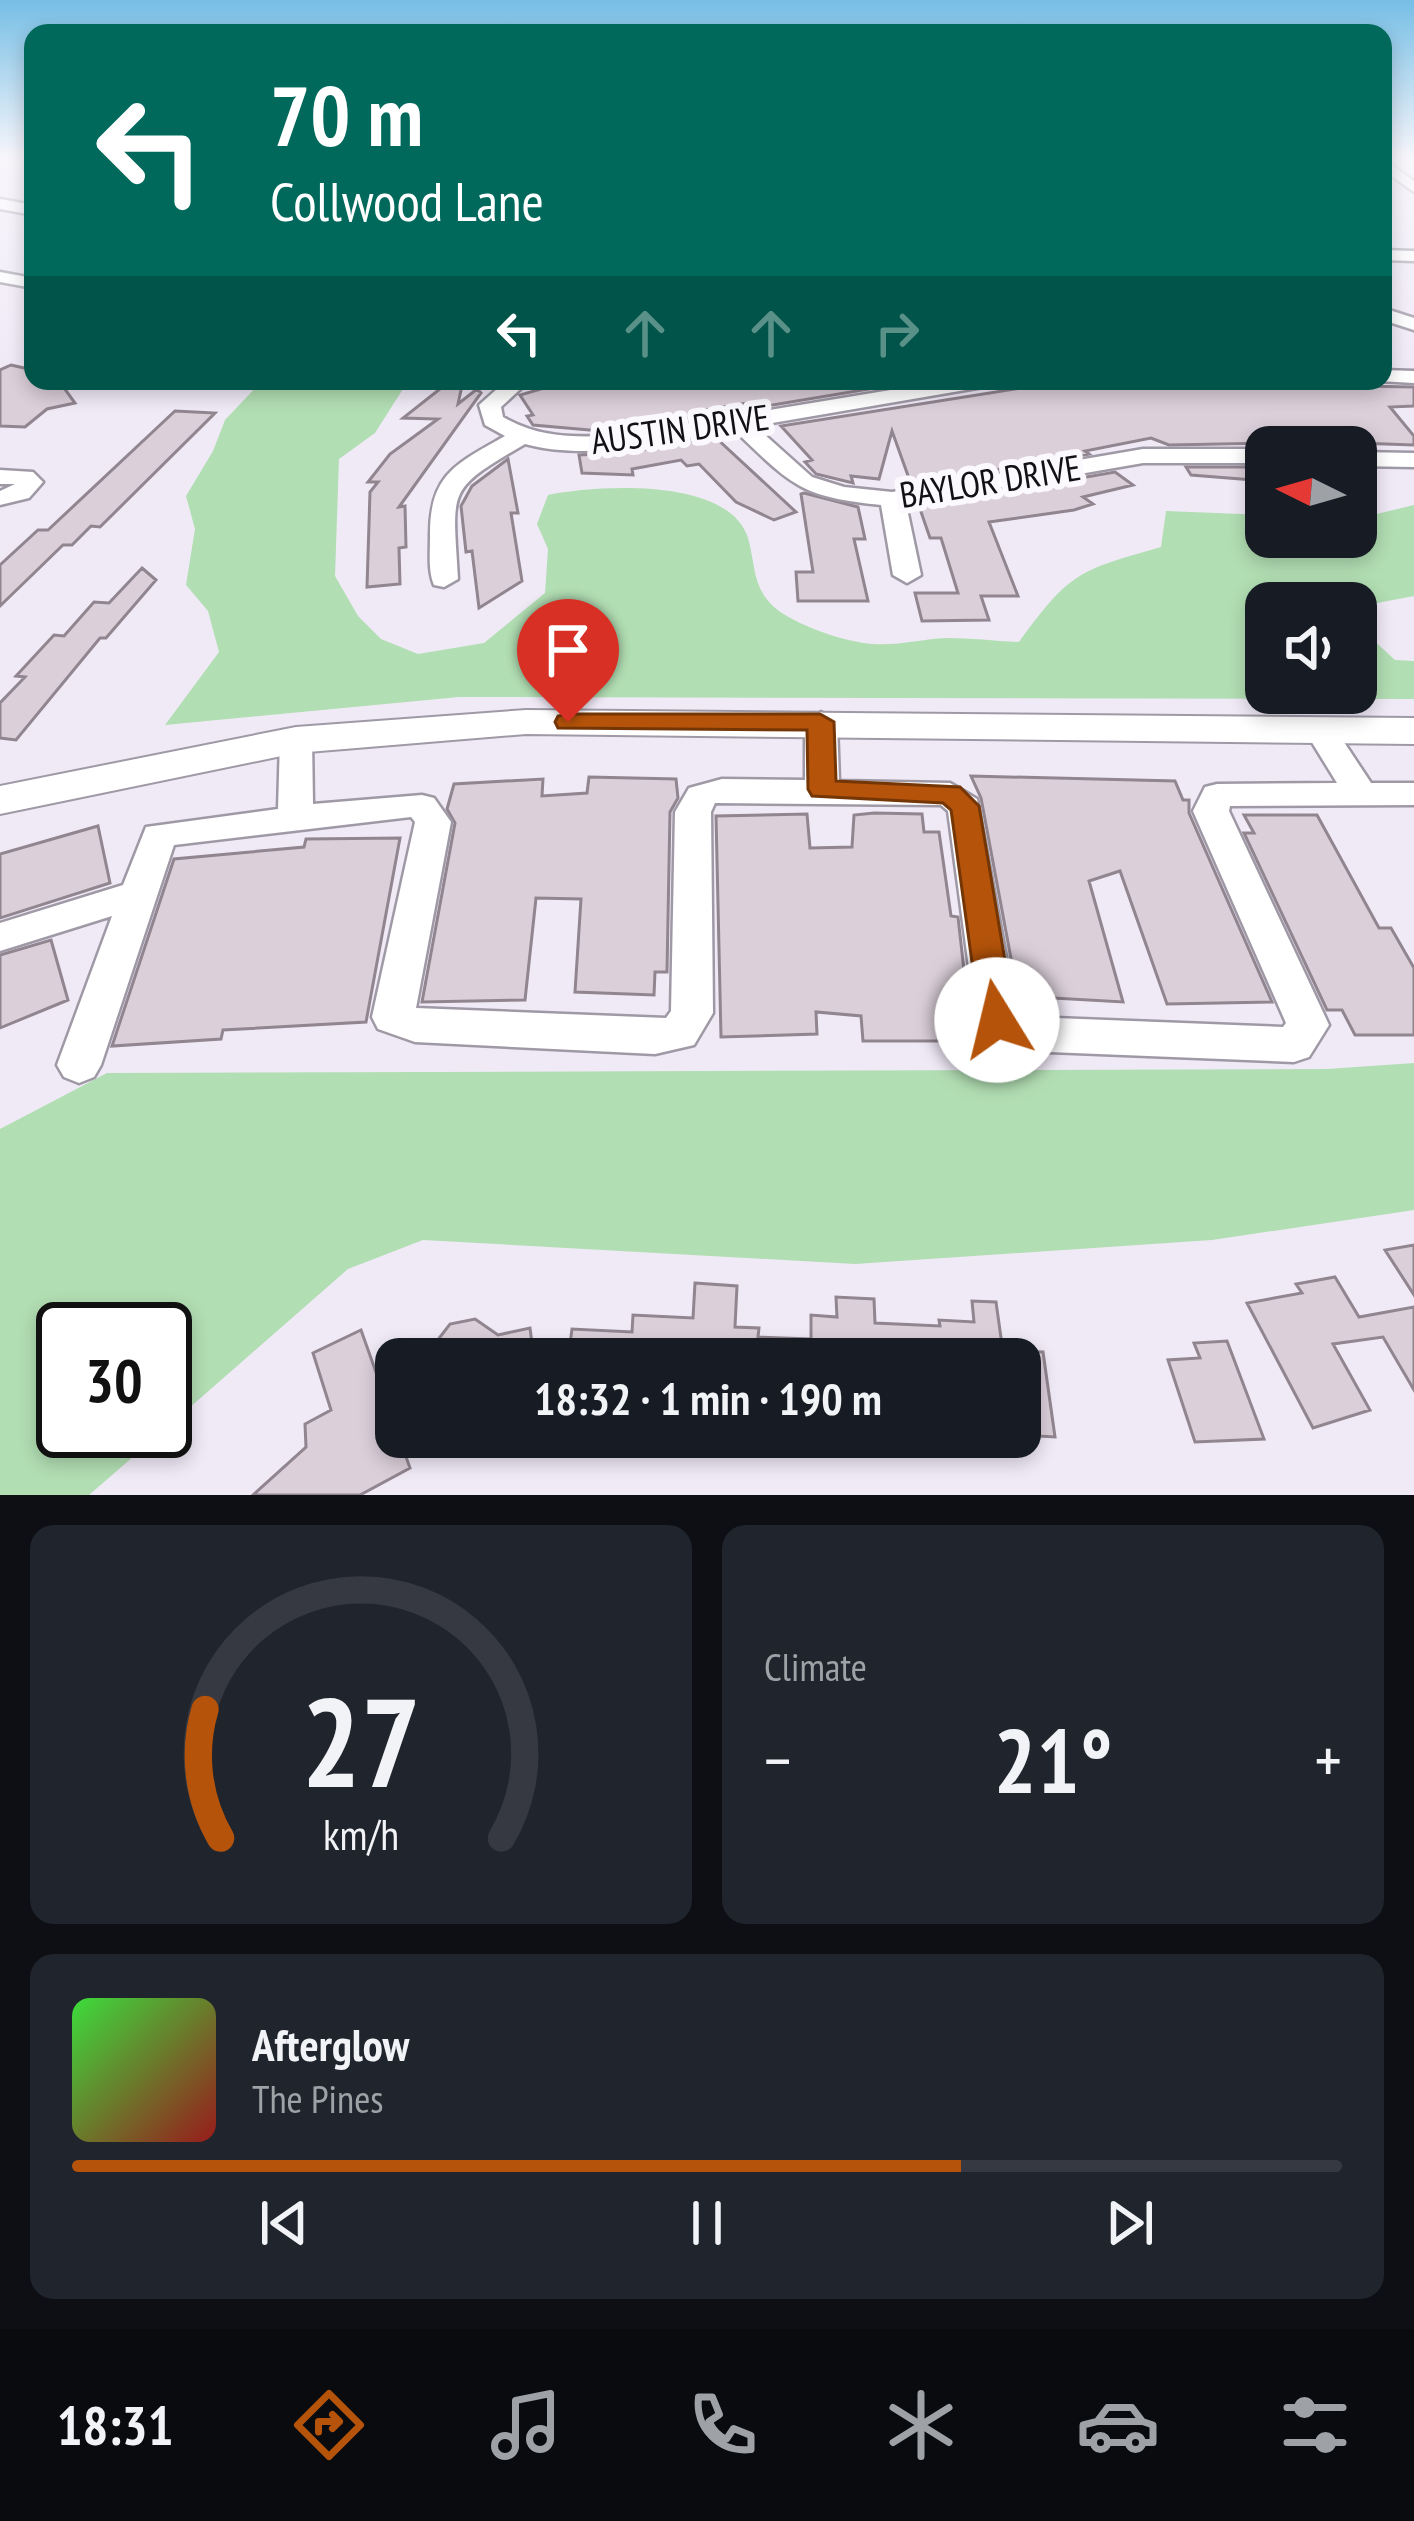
<!DOCTYPE html>
<meta charset="utf-8">
<style>
body{margin:0;font-family:"PT Sans Narrow",sans-serif;background:#20242c;color:#f1f3f6;height:100vh;display:flex;flex-direction:column;font-size:45px;white-space:nowrap}
*{box-sizing:border-box;margin:0}
p{font-size:39px;color:#9ea1a6}
.icon{flex:none;width:66px;height:66px;fill:none;stroke:currentColor;stroke-width:2;stroke-linecap:round;stroke-linejoin:round}
.map{position:relative;height:1495px;overflow:hidden}
.details{display:flex;flex-direction:column;gap:30px;padding:30px;background:#0d0f14;flex:1}
.details>*{flex:none}
.banner{position:absolute;left:24px;top:24px;width:1368px;height:366px;border-radius:24px;box-shadow:0 6px 18px #0003;background:#00695c;color:#fff;overflow:hidden}
.needle{width:78px;rotate:275deg}
.fabs{position:absolute;left:1245px;top:426px;display:grid;gap:24px}
.fabs a{display:grid;place-items:center;width:132px;height:132px;border-radius:24px;background:#171b24;box-shadow:0 6px 18px #0003;font-size:60px}
.speed{position:absolute;left:36px;top:1302px;display:flex;gap:24px;font-size:60px;font-weight:700;text-align:center}
.speed>*{display:grid;place-content:center;width:156px;height:156px;border-radius:50%;background:#171b24;box-shadow:0 6px 18px #0003;line-height:1}
.speed .limit{border:6px solid #111;border-radius:18px;background:#fff;color:#111}
.pin{position:absolute;display:grid;place-items:center;width:102px;height:102px;color:#fff;margin:-123px -51px;border-radius:50% 50% 50% 0;rotate:-45deg;box-shadow:0 0 12px #0007}
.pin .icon{rotate:45deg}
.me{position:absolute;width:132px;margin:-66px;rotate:351deg;stroke-linejoin:round;filter:drop-shadow(0 0 9px #0008)}
.turn{display:flex;align-items:center;gap:42px;height:252px;padding:0 48px;font-size:54px}
.turn .icon{width:156px;height:156px;stroke-width:2.5}
.turn b{display:block;font-size:84px;line-height:102px}
.lanes{display:flex;align-items:center;height:114px;padding:0 48px;background:#0003;justify-content:center;gap:60px;direction:ltr}
.lanes .off{opacity:.35}
.big{font-size:90px;font-weight:700;line-height:1.1}
.details .tile{flex:1;display:flex;flex-direction:column;justify-content:center;gap:18px;min-width:0;padding:0 42px;border-radius:24px;background:#20242c}
.details .dial{align-items:center;gap:0}
.dial svg{height:312px;overflow:visible;fill:none;stroke:#363941;stroke-width:7;stroke-linecap:round;text-anchor:middle}
.dial text{fill:#f1f3f6;stroke:none}
.song{display:flex;align-items:center;gap:36px}
.cover{width:144px;height:144px;border-radius:18px;background:linear-gradient(135deg,hsl(120 70% 55%),hsl(0 70% 35%))}
.played{height:12px;border-radius:6px;background:linear-gradient(90deg,#b45309 70%,#363941 70%)}
.keys{display:flex;justify-content:space-around;direction:ltr}
.heat{display:flex;justify-content:space-between;align-items:center;font-size:66px;direction:ltr}
.details .tiles{flex:1;display:grid;gap:30px;grid-template-columns:1fr 1fr}
.tile:last-child{grid-column:span 2}
.trip{position:absolute;left:375px;top:1338px;width:666px;height:120px;border-radius:24px;background:#171b24;box-shadow:0 6px 18px #0003;font-weight:700;line-height:120px;text-align:center}
.menu{display:flex;height:192px;justify-content:space-around;align-items:center;background:#090b0e;color:#9ea1a6}
.menu .icon{width:84px;height:84px}
.menu .active{color:#b45309}
.menu b{font-size:54px;color:#f1f3f6}
.map>svg:first-child{display:block}
</style>
<div class="map">
<svg width="1414" height="1495" viewBox="0 0 1414 1495">
<rect width="100%" height="100%" fill="#f0eaf7"/>
<path fill="#b2deb3" d="M262,381h146l-33,52 -36,26 -4,117 23,40 23,23 37,15 66,-11 61,-50 3,-44 -11,-25 11,-29c50,-10 181,-18 200,43 8,27 3,52 31,73 23,16 66,31 94,33 24,2 49,-5 73,-6 25,0 49,3 73,4 52,-71 59,-71 142,-95l5,-36 100,4v22h90v-18l58,-14v91l-58,11v-4h-90v90h90v-69l39,36 19,1v38l-955,-2 -294,28 54,-73 -11,-41 -22,-26 9,-56 -9,-33 27,-45 12,-31z
M1414,1063v147l-202,30 -357,24 -432,-24 -75,29 -183,160v-100h-102v102h100l-74,64h-89v-366l107,-56 1220,-4z"/>
<path fill="#dbcfd9" stroke="#91858f" stroke-width="3" d="M11,365l22,5v11h26l16,22 -28,6 -22,18 -25,-1v-56z
M450,381h13l-5,23 19,-15 4,4 -82,114 6,-1 1,41 -7,1 1,36 -33,3 3,-95 8,-10h-10l22,-28 48,-35 -35,-1z
M568,381h349l-156,26 -14,-4 -53,9 2,5 -84,15 -79,-7 -6,-9 6,-1 -13,-20z
M1065,381l349,6v19l-24,1 24,29v9l-143,-5 2,3 -104,2 -18,-7 -66,13 4,3 -178,30 -19,-53 -13,48 -28,-3 2,7 -37,-9 -11,-12 7,-2 -31,-34z
M175,411l40,2 -115,114 -9,-1 -19,19h-9l-63,61v-41l38,-35h10z
M715,437l81,75 -22,8 -38,-18 -37,-38 -12,2 -6,-6 -49,9 1,6 -51,-2 -3,-18 51,-3z
M508,459l10,54h-7l11,68 -43,27 -7,-57 -6,1 -5,-46 11,-20z
M1186,467h72l8,14 -75,-6z
M1115,472l18,13 -50,12 10,7 -19,6 -85,12 29,74h-37l8,24 -67,1 -7,-28h43l-17,-55h-11l-11,-32z
M804,493l54,14 7,32h-11l14,62h-70l-2,-29h17l-12,-78z
M142,568l14,12 -50,58h-6l-84,102 -16,-2v-35l25,-26 -9,-1 38,-41 10,1 30,-34 15,1z
M971,776l204,5 8,19h6v13l83,189 -105,2 -47,-133 -31,10 34,121 -105,-6 -37,-198z
M589,777l87,2 2,19 -8,14 -3,160h-12l-1,23 -79,-3 6,-93 -45,-1 -11,102 -103,2 33,-179 -8,-14 7,-25 89,-5 -1,17 45,-3z
M874,813l48,1 2,18h15l12,84 7,1 14,124h-109l-2,-25 -45,-4 1,22 -96,3 -5,-221 91,-2 3,34 42,-1 2,-32z
M1244,815h73l62,113h12l23,40v67h-59l-13,-25h-15l-83,-177h10z
M98,826l12,57 -110,35v-64z
M400,838l-34,184 -143,8 -2,9 -109,7 62,-187 130,-12 2,-8z
M51,940l17,60 -68,28v-73z
M1414,1245v50l-29,-45z
M1335,1277l24,40 55,-10v83l-31,-53 -50,7 37,66 -57,18 -66,-125 55,-10 -6,-9z
M695,1283l42,3 -2,41 24,1 -1,9 53,2v-24l26,2 -1,-20 38,2 1,24 65,3 -1,-6 35,2 -2,-21 24,1 8,57h-436l4,-30 60,3 1,-17 60,3z
M475,1319l23,16 32,-7 4,31h-111l27,-35z
M361,1330l49,138 -50,27h-107l53,-48 -1,-23 26,-14 -18,-57z
M1227,1341l37,98 -69,3 -27,-82 32,-2 -6,-15z
M1020,1351l23,1 12,85 -35,-2z"/>
<g fill="none" stroke-linecap="round" stroke-linejoin="round">
<defs>
<path id="minor" d="M1383,159l31,22v11l-31,-22z
M0,199l33,6v10l-33,-6z
M1383,250l31,1v10l-31,-1z
M0,272l33,6v10l-33,-6z
M1383,308l31,10v12l-31,-10z
M1383,370l31,1v12l-36,-2h5z
M506,381h23l-28,26 2,10c36,21 69,20 109,19l333,-55h48l-10,6 -228,39 57,51 32,10 48,5 251,-43h123v14h-123l-237,41 15,71 -14,8 -14,-8 -12,-70c-83,-8 -90,-21 -148,-76 -67,12 -140,33 -208,15 -80,47 -72,44 -67,135l-14,8 -10,-2c-6,-14 -4,-32 -4,-48 -1,-63 26,-73 75,-101l-20,-11 -6,-20z
M1356,452l58,1v14l-58,-1z
M0,470l33,2 10,10 -14,16 -29,7v-14l15,-7h-15z
M821,712l16,10 2,59 111,2 27,16 39,212 14,6 253,10 3,-4 -93,-212 12,-24 12,-3 120,-1 -32,-52 16,-10 11,3 39,59h43v22l-184,1 -1,5 100,214 -20,32 -15,5 -270,-11 -42,-19 -6,-12 -28,-209 -7,-6 -226,-2 -4,9 2,201 -19,32 -39,9 -240,-12 -37,-13 -6,-12 43,-195 -4,-5 -237,28 -73,220 -7,12 -15,6 -15,-6 -7,-12 55,-149 -112,35v-28l123,-38 23,-58 132,-18 2,-69 16,-10 16,10 1,64 109,-9 12,3 17,24 -35,186 250,10 5,-7 4,-199 14,-24 33,-9 83,1v-58z"/>
<path id="major" d="M526,710l888,8v26l-888,-10 -230,19 -296,61v-28l296,-59z"/>
</defs>
<use href="#minor" stroke="#9f99a6" stroke-width="5"/>
<use href="#major" stroke="#9f99a6" stroke-width="4"/>
<use href="#minor" fill="#fff" fill-rule="evenodd"/>
<use href="#major" fill="#fff" fill-rule="evenodd"/>
</g>
<linearGradient id="sky" x2="0" y2="1"><stop stop-color="#76bee5"/><stop offset="0.43" stop-color="#f8f6fb"/><stop offset="1" stop-color="#f8f6fb" stop-opacity="0"/></linearGradient>
<rect width="1414" height="368" fill="url(#sky)"/>
<path fill="#b45309" stroke="#753606" stroke-width="3" d="M568,714h252l14,8 2,59 124,6 19,19 36,214 -6,10 -12,4 -12,-4 -5,-10 -29,-210 -8,-7 -131,-7 -4,-7 -1,-59 -249,-2 -3,-6 3,-6z"/>
<g text-anchor="middle" stroke-width="12" stroke-linejoin="round" paint-order="stroke">
<g font-size="36" fill="#131015" stroke="#fbf9fe">
<text transform="translate(680 429) rotate(-8)" y="13">AUSTIN DRIVE</text>
<text transform="translate(990 481) rotate(-9)" y="13">BAYLOR DRIVE</text>
</g>
</g>
</svg>
<div class="fabs">
<a><svg class="needle" viewBox="-14 -14 28 28"><path d="M0-13l5 13h-10z" fill="#e53935"/><path d="M0 13l5-13h-10z" fill="#9ea1a6"/></svg></a>
<a><svg class="icon" aria-label="sound" viewBox="0 0 24 24"><path d="M4 9h4l5-4v14l-5-4H4zM17 9q2 3 0 6"/></svg></a>
</div>
<div class="speed"><div class="limit">30</div></div>
<div class="pin" style="left:568px;top:722px;background:#d93025"><svg class="icon" aria-label="arrive" viewBox="0 0 24 24"><path d="M6 21V4h12l-3 4 3 4H6"/></svg></div>
<svg class="me" style="left:997px;top:1020px" viewBox="-20 -20 40 40"><circle r="19" fill="#fff"/><path d="M0-13L10 11 0 6-10 11z" fill="#b45309"/></svg>
<div class="trip">18:32 · 1 min · 190 m</div>
<div class="banner">
<div class="turn"><svg class="icon" aria-label="left" viewBox="0 0 24 24"><path d="M17 20v-9H6M10 6l-5 5 5 5"/></svg><div><b>70 m</b>Collwood Lane</div></div>
<div class="lanes"><svg class="icon" aria-label="left" viewBox="0 0 24 24"><path d="M17 20v-9H6M10 6l-5 5 5 5"/></svg><svg class="icon off" aria-label="ahead" viewBox="0 0 24 24"><path d="M12 20V5M6 11l6-6 6 6"/></svg><svg class="icon off" aria-label="ahead" viewBox="0 0 24 24"><path d="M12 20V5M6 11l6-6 6 6"/></svg><svg class="icon off" aria-label="right" viewBox="0 0 24 24"><path d="M7 20v-9h11M14 6l5 5-5 5"/></svg></div>
</div>
</div>
<section class="details">
<div class="tiles">
<div class="tile dial"><svg viewBox="0 0 100 80">
<path d="M14 69A42 42 0 1 1 86 69"/>
<path d="M14 69A42 42 0 0 1 10 36" stroke="#b45309"/>
<text x="50" y="56" font-size="32" font-weight="700">27</text>
<text x="50" y="72" font-size="11">km/h</text>
</svg></div>
<div class="tile"><p>Climate</p>
<div class="heat"><a>−</a><b class="big">21°</b><a>+</a></div>
</div>
<div class="tile">
<div class="song"><i class="cover"></i><div><b>Afterglow</b><p>The Pines</p></div></div>
<div class="played"></div>
<div class="keys"><svg class="icon" aria-label="previous" viewBox="0 0 24 24"><path d="M18 5L8 12l10 7zM5 5v14"/></svg><svg class="icon" aria-label="pause" viewBox="0 0 24 24"><path d="M8 5v14M16 5v14"/></svg><svg class="icon" aria-label="next" viewBox="0 0 24 24"><path d="M6 5l10 7-10 7zM19 5v14"/></svg></div>
</div>
</div>
</section>
<nav class="menu">
<b>18:31</b>
<svg class="icon active" aria-label="directions" viewBox="0 0 24 24"><path d="M12 3l9 9-9 9-9-9zM9 14v-3h6M13 9l2 2-2 2"/></svg>
<svg class="icon" aria-label="music" viewBox="0 0 24 24"><path d="M9 18V5l10-2v13"/><circle cx="6" cy="18" r="3"/><circle cx="16" cy="16" r="3"/></svg>
<svg class="icon" aria-label="phone" viewBox="0 0 24 24"><path d="M5 4h4l2 5-3 2q2 4 5 5l2-3 5 2v4C11 20 4 13 5 4z"/></svg>
<svg class="icon" aria-label="climate" viewBox="0 0 24 24"><path d="M12 3v18M4 7l16 10M4 17L20 7"/></svg>
<svg class="icon" aria-label="car" viewBox="0 0 24 24"><path d="M5 17H2v-5l4-1 3-4h7l3 4 3 1v5h-3M9 17h6M6 11h13"/><circle cx="7" cy="17" r="2"/><circle cx="17" cy="17" r="2"/></svg>
<svg class="icon" aria-label="filters" viewBox="0 0 24 24"><path d="M4 7h16M4 17h16"/><circle cx="9" cy="7" r="2"/><circle cx="15" cy="17" r="2"/></svg>
</nav>
